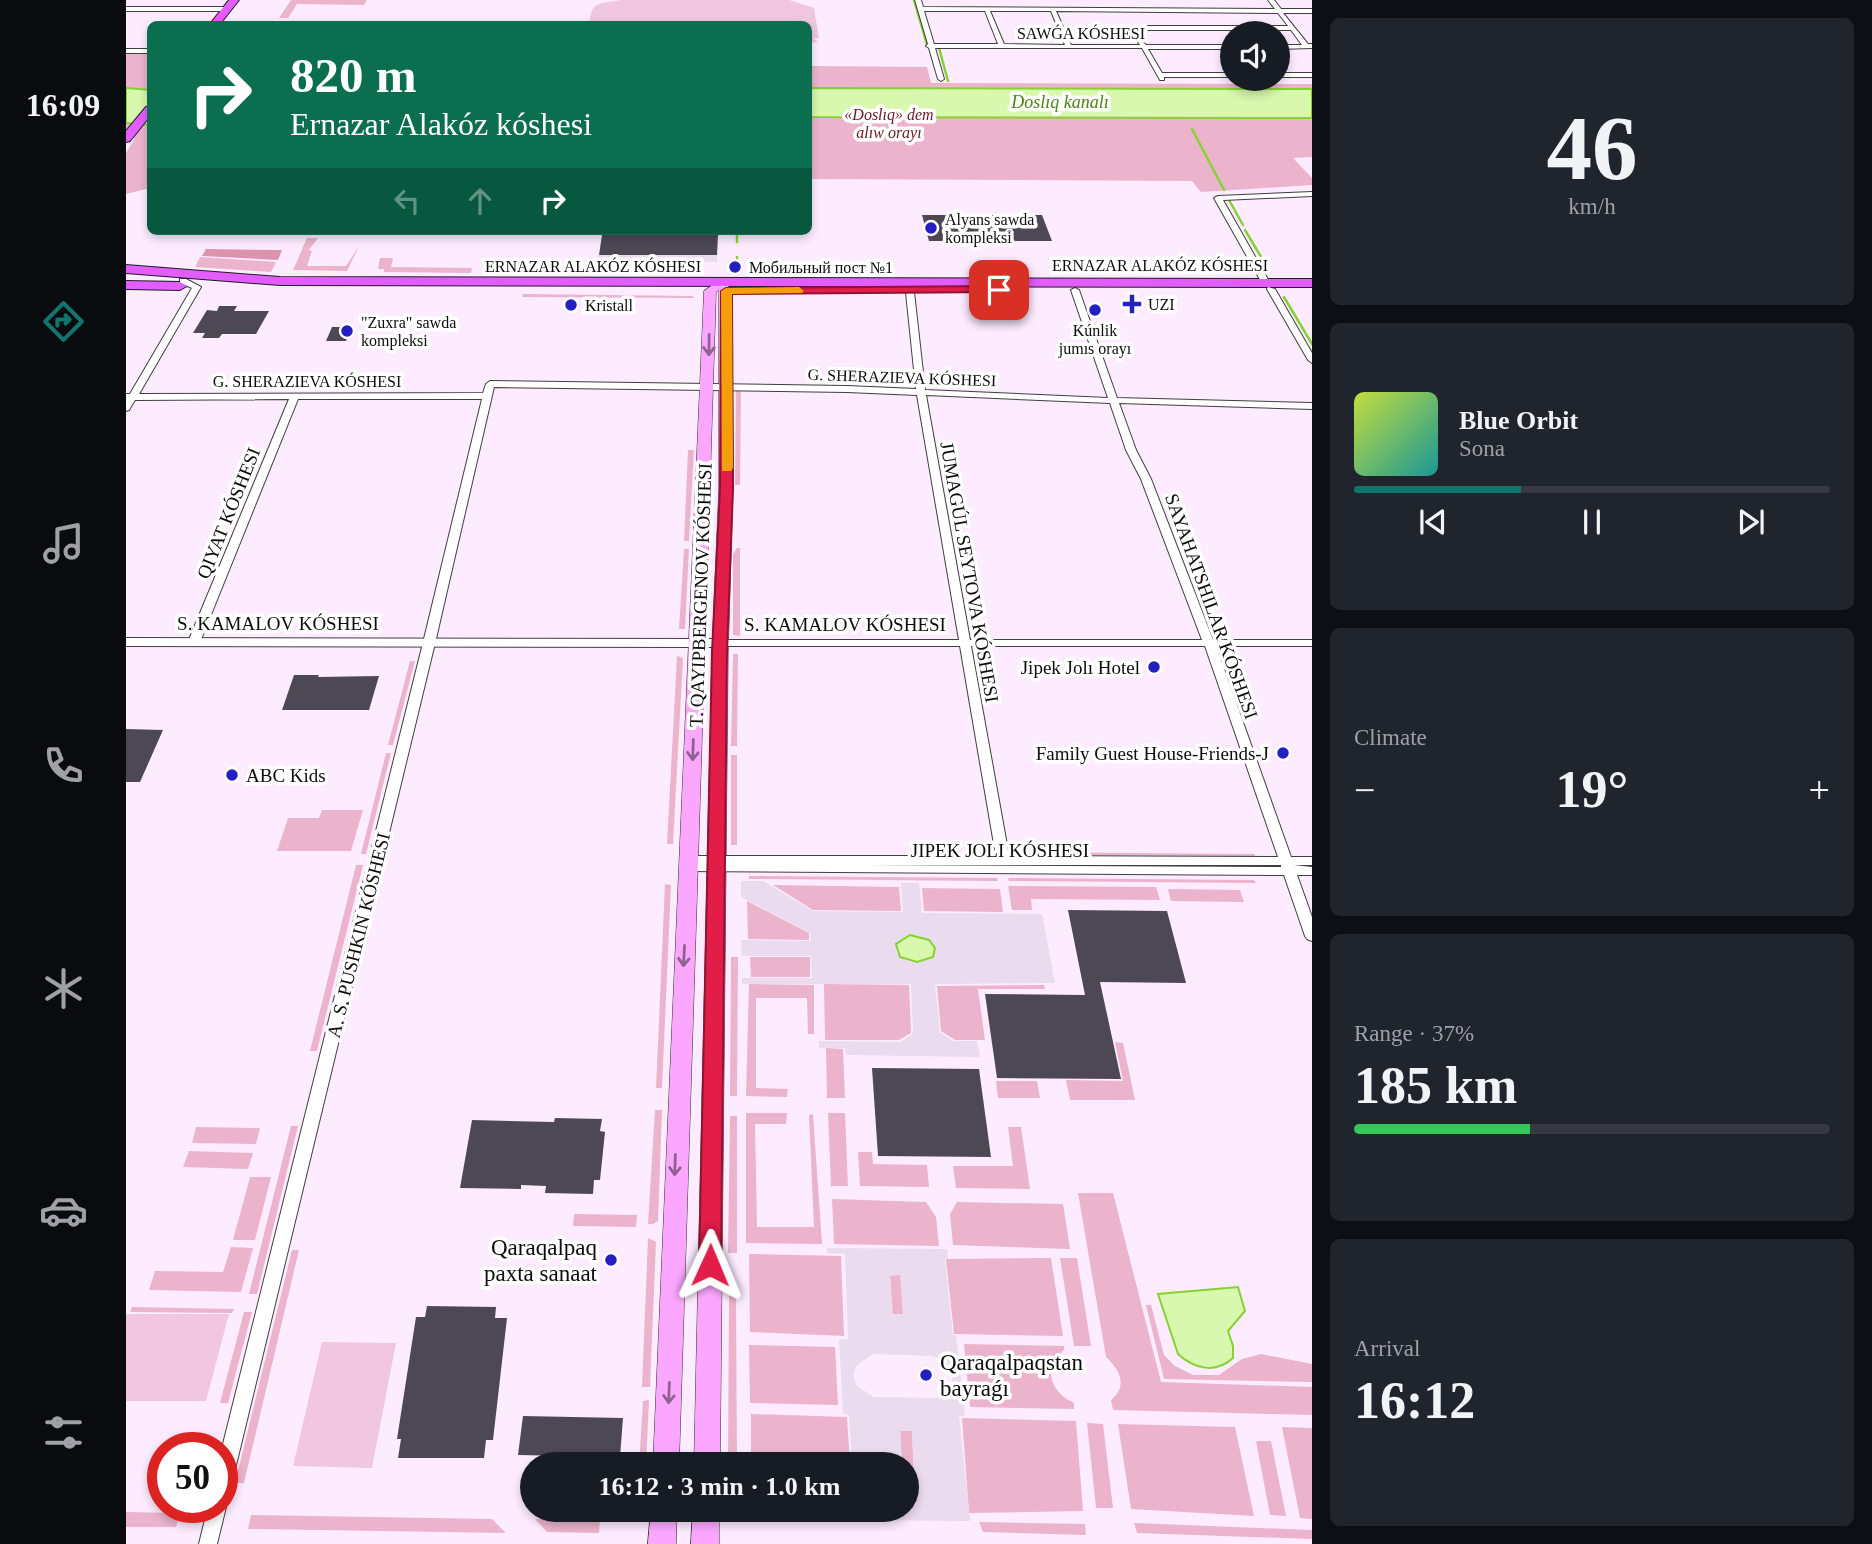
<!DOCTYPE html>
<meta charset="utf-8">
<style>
body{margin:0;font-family:Georgia,serif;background:#20242c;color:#f1f3f6;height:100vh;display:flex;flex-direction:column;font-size:26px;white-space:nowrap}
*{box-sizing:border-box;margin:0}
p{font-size:23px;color:#9ea1a6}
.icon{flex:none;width:38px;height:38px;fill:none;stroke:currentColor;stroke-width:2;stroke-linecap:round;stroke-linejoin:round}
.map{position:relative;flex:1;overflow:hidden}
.details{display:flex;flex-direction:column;gap:18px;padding:18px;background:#0d0f14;width:560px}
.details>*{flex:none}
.hud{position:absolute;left:21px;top:21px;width:665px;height:214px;border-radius:10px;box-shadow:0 4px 10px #0003;background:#0b6e4f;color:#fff;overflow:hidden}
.fabs{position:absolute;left:1094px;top:21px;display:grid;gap:14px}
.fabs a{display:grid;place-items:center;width:70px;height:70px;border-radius:50%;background:#171b24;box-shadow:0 4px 10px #0003;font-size:35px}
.speed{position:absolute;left:21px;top:1432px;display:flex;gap:14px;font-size:35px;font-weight:700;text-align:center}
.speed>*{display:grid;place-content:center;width:91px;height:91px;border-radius:50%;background:#171b24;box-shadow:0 4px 10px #0003;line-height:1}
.speed .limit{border:10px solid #d22;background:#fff;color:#111}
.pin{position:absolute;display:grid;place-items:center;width:60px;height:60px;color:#fff;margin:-30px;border-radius:14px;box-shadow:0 4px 10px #0006}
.me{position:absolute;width:77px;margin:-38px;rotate:1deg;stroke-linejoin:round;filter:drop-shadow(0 0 5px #0008)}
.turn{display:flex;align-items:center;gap:24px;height:147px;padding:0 28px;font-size:32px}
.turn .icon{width:91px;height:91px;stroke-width:2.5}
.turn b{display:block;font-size:49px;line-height:60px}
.lanes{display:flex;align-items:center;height:66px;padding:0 28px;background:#0003;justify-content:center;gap:35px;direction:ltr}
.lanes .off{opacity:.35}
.big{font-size:52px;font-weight:800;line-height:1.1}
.details .card{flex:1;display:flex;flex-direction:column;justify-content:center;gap:10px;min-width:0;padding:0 24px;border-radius:10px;background:#20242c}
.details .dial{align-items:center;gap:0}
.dial b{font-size:91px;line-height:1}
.song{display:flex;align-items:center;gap:21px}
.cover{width:84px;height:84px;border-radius:10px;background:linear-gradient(135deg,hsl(70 70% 55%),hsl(180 70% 35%))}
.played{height:7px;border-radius:4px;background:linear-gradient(90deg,#0f766e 35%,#363941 35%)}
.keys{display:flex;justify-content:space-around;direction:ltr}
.heat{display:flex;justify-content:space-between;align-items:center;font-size:38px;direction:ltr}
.charge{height:10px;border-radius:5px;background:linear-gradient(90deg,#34c759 37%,#363941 0)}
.trip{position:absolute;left:394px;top:1452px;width:399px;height:70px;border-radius:35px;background:#171b24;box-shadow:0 4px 10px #0003;font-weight:800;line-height:70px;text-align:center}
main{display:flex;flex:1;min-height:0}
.tabs{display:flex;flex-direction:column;width:126px;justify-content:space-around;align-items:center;background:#090b0e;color:#9ea1a6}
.tabs .icon{width:49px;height:49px}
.tabs .current{color:#0f766e}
.tabs b{font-size:32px;color:#f1f3f6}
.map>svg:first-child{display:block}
</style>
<main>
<nav class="tabs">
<b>16:09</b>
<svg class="icon current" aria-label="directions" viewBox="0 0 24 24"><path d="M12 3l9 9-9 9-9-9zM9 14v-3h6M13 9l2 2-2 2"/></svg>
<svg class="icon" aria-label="music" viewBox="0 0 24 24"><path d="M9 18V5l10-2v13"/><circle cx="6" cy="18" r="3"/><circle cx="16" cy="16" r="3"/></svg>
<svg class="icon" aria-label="phone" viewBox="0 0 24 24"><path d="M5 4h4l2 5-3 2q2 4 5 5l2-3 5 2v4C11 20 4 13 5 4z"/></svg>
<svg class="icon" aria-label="climate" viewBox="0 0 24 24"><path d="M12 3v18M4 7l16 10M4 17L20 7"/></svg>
<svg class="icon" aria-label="car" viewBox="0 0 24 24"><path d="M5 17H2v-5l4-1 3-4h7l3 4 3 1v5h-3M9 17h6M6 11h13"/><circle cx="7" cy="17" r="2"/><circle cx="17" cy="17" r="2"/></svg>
<svg class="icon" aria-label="filters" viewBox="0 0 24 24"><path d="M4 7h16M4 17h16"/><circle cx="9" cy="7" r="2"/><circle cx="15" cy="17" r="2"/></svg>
</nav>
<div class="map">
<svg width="1186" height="1544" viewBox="0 0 1186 1544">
<rect width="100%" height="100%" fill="#fdecff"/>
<path fill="#ebb4cc" d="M165,0h76l-3,5 -67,-1 -9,14h-9z
M0,53h24v138l-4,-2 -20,5v-41l9,-15h-9z
M683,66l118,1 4,16 381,1v73l-19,1 19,20v7l-111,7 -9,-11 -383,-2z
M181,238h11l-9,12 3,1 -5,15h39l13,-20 -12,25 -54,-1z
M74,257l76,5 -5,10 -76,-5z
M254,258h13l-2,9 81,1 -1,5 -87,-1v-3h-6z
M397,294l169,2 3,2 -173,-1z
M610,391h5l-1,94h-5z
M562,450h6l-5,91h-5z
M611,548h3v88l-7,-1v-81z
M558,549h5l-4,80h-6z
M607,654h5l-1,92h-6z
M551,656l6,2 -10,186h-6z
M284,661h5l-22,84h-5z
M260,753h5l-25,101h-5z
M605,755h6v90h-6z
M196,810h41l-12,41h-74l11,-33h31z
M884,852l245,2v2l-238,-1z
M230,865h7l-46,186h-7z
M623,876l248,2 1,3 -249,-2z
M882,878l246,2 2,3 -247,-2z
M539,884l6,1 -9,203h-6z
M647,885l126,2 2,24 -88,-1z
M882,886l148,1 4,13 -129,-1 1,11h-20z
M796,888l78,1 3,23 -79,-1z
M1042,889l72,1 4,12 -73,-1z
M621,901l62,32v7l-61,-1z
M709,939h25v17h-24z
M605,957h7l-1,139h-7z
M624,957h60v20h-59z
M623,984l65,1v49h-6l-1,-36h-51v90l32,1 -1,8 -41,-1z
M698,984l85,1 2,48 -12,7h-74z
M918,985l1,4h-67l7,51h-30l-14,-9 -4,-45z
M989,1042l8,1 12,57h-65l-4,-20 57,1z
M700,1048l17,1 2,49h-18z
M870,1081h41l3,17h-42z
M529,1110h7l-4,111 -5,3h-5z
M620,1113h41l-1,11h-31l2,103h57l-5,-112 4,-1 9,130 -76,-1z
M702,1113h17l3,73h-17z
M604,1116h7v137h-9z
M165,1126h7l-41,168h-8z
M70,1127l64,1 -4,16 -64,-1z
M882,1127h13l9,62 -74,-1 -3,-22h60z
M63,1151l64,2 -5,16 -65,-2z
M732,1152h14l1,12 54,1 2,22 -69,-1z
M124,1177h21l-16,63h-22z
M987,1193l48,189 151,5v28l-199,-5 -2,-10c17,-14 9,-30 -5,-43l-28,-164z
M706,1199l94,3 10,15 3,29 -105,-2z
M831,1202l106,2 7,45 -117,-4 -3,-31z
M448,1214l63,1 -1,12 -63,-1z
M522,1238l8,4 -6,145h-8z
M105,1247l22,1 -12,44 -92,-2 6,-19 68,1z
M166,1250h7l-55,233h-9z
M623,1254l92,2 3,80 -94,-4z
M925,1258l12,78 -109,-2 -8,-75z
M934,1258h17l14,88h-17z
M764,1275h11l2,39h-11z
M603,1296h7l1,169h-9z
M1020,1305h5l13,50 11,11 18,9h26l23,-16 19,-5 51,10v18l-148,-3z
M6,1307l102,2 -2,4 -102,-1z
M118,1312h8l-24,91h-8z
M838,1344l100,2v4l-13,12c-2,19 4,32 23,41v6l-104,-2z
M623,1345l86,2 3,58 -88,-2z
M523,1400l-3,65h-7l4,-64z
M625,1414l96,3 3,48h-99z
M836,1418l114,3 7,90 -114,2z
M961,1423l16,1 10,84h-17z
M992,1424l117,3 19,89 -123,-7z
M1156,1427l30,1v91l-12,-1z
M774,1430l12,1 3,70 -8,-1 -1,-35h-4z
M1130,1441h15l15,75 -16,-1z
M0,1512l54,1 -4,14h-50z
M125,1515l241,4 14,14 -258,-4z
M409,1519l65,1 -1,13 -52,-1z
M853,1522l106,2 1,11 -103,-3z
M1008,1523l178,7v9l-175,-6z"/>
<path fill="#dc93ae" d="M80,249l76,1 -4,10 -76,-4z"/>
<path fill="#f1c6df" d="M495,0h168l25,8 5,30h-6l5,4 -9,1 -1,-19h-219c3,-24 9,-20 32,-24z
M0,1314h103l-23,87h-80z
M196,1342l74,1 -24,125 -79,-2z"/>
<path fill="#ebdbef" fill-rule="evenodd" d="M471,255h120v7h-121z
M615,881h22l50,30 90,1 -2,-29h18l3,30 120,1 13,69 -120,1 5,49 14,8h23l3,16 -134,-2 -1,-7h-26v-7l82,1 12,-9 -2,-49h-169v-6h70l-1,-22h-69l-1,-16 70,1 -1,-8 -69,-36zM791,935l12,5 6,8 -24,14 -6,-2 -8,-7 7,-16z
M701,1248l120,1 1,9 -3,1 8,76h3l9,81h-6l11,105 -115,-1 -1,-10h52l1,-10h8l-3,-69h-12l2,34h-50l-3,-50 -6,-1 -4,-74 9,-1 -3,-85 -18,-1zM774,1275l3,39h-10l-3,-38zM747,1354l59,2 9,3 8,7 4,10 -2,10 -5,8 -9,4 -63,-1 -17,-11 -4,-10 3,-10z"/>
<path fill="#d7f8ae" stroke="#86d232" stroke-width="2" d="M0,88l24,2v35l-24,-2z
M683,88l503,1v29l-503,-1z
M784,935l19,5 6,8 -2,9 -16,5 -17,-5 -4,-13z
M1112,1287l7,24 -17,20 5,15v12c-17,16 -39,11 -55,-4l-20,-60z"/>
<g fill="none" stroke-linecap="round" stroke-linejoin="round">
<path stroke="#86d232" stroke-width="2.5" d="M788,0l13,45
M813,48l9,33
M1066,129l32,61
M1103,200l14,25
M1119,230l25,42
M611,231v11
M611,257l1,11
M1158,297l28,47"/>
</g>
<path fill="#4e4855" d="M796,215h120l10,26h-123z
M479,231h108v4h5l-1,20h-118l3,-20h3z
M93,306h18l-3,5h35l-13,23h-34l-3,4h-17l3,-5h-12l14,-23 10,1z
M206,327h20l-6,14h-20z
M168,675h25l-1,2 61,-1 -10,34h-87z
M0,729l37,1 -23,52h-14z
M942,910l99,1 19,72 -86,-1 21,97 -124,-1 -12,-84 100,1z
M746,1068l107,1 12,88 -113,-1z
M429,1118l47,1 -2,12 5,1 -5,48h-6l-1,14 -48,-1 1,-7 -25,-1v4l-61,-1 12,-68 82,2z
M301,1306l69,1 -1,11h12l-14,122h-7l-2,18h-86l3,-19h-4l19,-122h9z
M397,1416l100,2 -3,39 -102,-2z"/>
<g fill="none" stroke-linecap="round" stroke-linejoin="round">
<defs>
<path id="minor" d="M789,0h6l2,7 352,2 -7,-9h6l7,9h31v4h-29l25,31h4v4l-34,1v-4h24l-11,-15h-159l-3,-2 3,-2h156l-10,-13 -222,-2 15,34h69l-2,-3 3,-2 5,5h86v4h-84l14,24h70v4h-68v3h-4l-18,-32h-207l9,31 -3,2 -3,-2 -9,-31 -3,-2 2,-2zM798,11h61l13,33h-64zM864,11h61l14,34 -61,-1z
M0,7h101l3,2 -3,2h-101z
M0,49h24v4h-24z
M1152,73h34v4h-34z
M1186,192v4l-89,4 47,83 -7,2 -49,-87 4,-2z
M54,279h6l15,8 -62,107 344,-1 3,-9 4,-3 357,5 69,3 -11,-106 4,-2 4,2 12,107 183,8 -37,-108 4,-2 4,2 38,108 195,5v6l-193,-6 17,47 15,29 62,161h99v6h-96l75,211h21v8h-18l18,2v8h-15l15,42v24l-5,-2 -2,-3 -21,-61 -600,-4 -2,-3 6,-4 -6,-4 7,-4h307l-36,-210h-240l-6,-3 6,-3h239l-42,-245 -70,-3 -353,-5 -59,256 -204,843 -2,6 -7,2v-46l201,-805 59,-244h-184l-98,243 -2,2h-8l-2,-2 101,-243 -154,1 -6,10 -3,1v-17h4l62,-106 -12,-5zM800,395l184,8 16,47 15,29 61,161h-232zM845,646h234l73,211 -269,-1zM737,865h418v2z
M1142,287l7,2 37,64v10l-4,-3 -41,-71z
M96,1500l4,7 -9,37h-18l9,-37h14z"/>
<path id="tertiary" d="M0,638l594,1 7,4 -7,4 -594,-1z"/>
<path id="secondary" d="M594,280l4,1 8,10 1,197 -5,164 -8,813h-26l18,-813 7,-164v-198l-3,2 -37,1173h-26l51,-1174z
M525,1510h26l-1,34h-28z
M567,1510h26v34h-28z"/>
<path id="primary" d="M103,0h10l-19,24h-10z
M24,106v10l-20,25 -4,1v-11l20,-24z
M0,265l154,12 1032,2v8l-1032,-2 -154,-12z
M0,281l54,1 7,4 -7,4 -54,-1z"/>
</defs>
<use href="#minor" stroke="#3f3f3f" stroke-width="2"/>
<use href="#tertiary" stroke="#3f3f3f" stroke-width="2"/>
<use href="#secondary" stroke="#2e2e2e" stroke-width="1"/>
<use href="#primary" stroke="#1d1d1d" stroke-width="2"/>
<use href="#minor" fill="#fff" fill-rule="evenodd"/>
<use href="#tertiary" fill="#fff" fill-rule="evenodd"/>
<use href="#secondary" fill="#fca7ff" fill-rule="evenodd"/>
<use href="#primary" fill="#e35dfe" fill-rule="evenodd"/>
</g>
<defs><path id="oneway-shaft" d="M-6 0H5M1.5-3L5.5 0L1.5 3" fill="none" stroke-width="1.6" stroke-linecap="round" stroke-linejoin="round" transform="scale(1.75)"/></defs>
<g stroke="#906192">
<use href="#oneway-shaft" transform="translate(583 345) rotate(91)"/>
<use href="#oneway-shaft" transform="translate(567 750) rotate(92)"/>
<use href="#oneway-shaft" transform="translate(558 956) rotate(93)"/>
<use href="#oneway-shaft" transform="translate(549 1165) rotate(92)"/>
<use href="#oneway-shaft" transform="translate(543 1393) rotate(92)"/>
</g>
<path fill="#e11d48" stroke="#92132f" stroke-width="2" d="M873,286l4,1v5l-271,2 1,194 -6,164 -6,613 -3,6 -8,3 -7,-3 -4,-6 13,-613 8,-164 1,-197 5,-3z"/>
<path fill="#f59e0b" d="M673,287l5,4 -2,2 -70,1 1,174 -2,3h-9l-1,-180 5,-3z"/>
<g fill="#241fc1" stroke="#fff" stroke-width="2.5">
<circle cx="805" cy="228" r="7"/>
<circle cx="609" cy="267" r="7"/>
<path d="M1002.5 293.5h7v7h7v7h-7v7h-7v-7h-7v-7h7z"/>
<circle cx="445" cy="305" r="7"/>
<circle cx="969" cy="310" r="7"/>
<circle cx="221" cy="331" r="7"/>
<circle cx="1028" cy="667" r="7"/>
<circle cx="1157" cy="753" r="7"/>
<circle cx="106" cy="775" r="7"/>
<circle cx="485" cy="1260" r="7"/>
<circle cx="800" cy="1375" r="7"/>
</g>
<g text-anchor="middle" stroke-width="7" stroke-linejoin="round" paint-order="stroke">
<g font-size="16" fill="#0c0c0c" stroke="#fff">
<text x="955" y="39">SAWǴA KÓSHESI</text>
<text x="1034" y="271">ERNAZAR ALAKÓZ KÓSHESI</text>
<text x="467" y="272">ERNAZAR ALAKÓZ KÓSHESI</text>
<text transform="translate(776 377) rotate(2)" y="6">G. SHERAZIEVA KÓSHESI</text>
<text x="181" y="387">G. SHERAZIEVA KÓSHESI</text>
</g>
<g font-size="16" font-style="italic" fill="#661b24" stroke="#fff">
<text x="763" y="120">«Doslıq» dem<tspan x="763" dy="18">alıw orayı</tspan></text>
</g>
<g font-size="16" fill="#0c0c0c" stroke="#fff" text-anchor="start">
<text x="819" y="225">Alyans sawda<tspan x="819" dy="18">kompleksi</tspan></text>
<text x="623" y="273">Мобильный пост №1</text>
<text x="1022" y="310">UZI</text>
<text x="459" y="311">Kristall</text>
<text x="235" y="328">"Zuxra" sawda<tspan x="235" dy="18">kompleksi</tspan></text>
<text x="969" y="336" text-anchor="middle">Kúnlik<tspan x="969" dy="18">jumıs orayı</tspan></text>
</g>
<g font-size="18" font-style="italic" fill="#4a8511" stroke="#fff">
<text x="934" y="108">Doslıq kanalı</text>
</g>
<g font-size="19" fill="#0c0c0c" stroke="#fff">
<text transform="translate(102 513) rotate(-68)" y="7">QIYAT KÓSHESI</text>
<text transform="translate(844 572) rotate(80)" y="7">JUMAGÚL SEYTOVA KÓSHESI</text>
<text transform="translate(574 595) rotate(-88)" y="7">T. QAYIPBERGENOV KÓSHESI</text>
<text transform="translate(1086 606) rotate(70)" y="7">SAYAHATSHILAR KÓSHESI</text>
<text x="152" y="630">S. KAMALOV KÓSHESI</text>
<text x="719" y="631">S. KAMALOV KÓSHESI</text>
<text x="874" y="857">JIPEK JOLI KÓSHESI</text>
<text transform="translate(232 935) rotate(-76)" y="7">A. S. PUSHKIN KÓSHESI</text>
</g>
<g font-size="19" fill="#0c0c0c" stroke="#fff" text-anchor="end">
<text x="1014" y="674">Jipek Jolı Hotel</text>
<text x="1143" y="760">Family Guest House-Friends-J</text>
<text x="120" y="782" text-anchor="start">ABC Kids</text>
</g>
<g font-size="23" fill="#0c0c0c" stroke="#fff" text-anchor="end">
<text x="471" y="1255">Qaraqalpaq<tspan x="471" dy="26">paxta sanaat</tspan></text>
<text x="814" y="1370" text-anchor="start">Qaraqalpaqstan<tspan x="814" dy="26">bayraǵı</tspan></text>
</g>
</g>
</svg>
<div class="fabs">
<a><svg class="icon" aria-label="sound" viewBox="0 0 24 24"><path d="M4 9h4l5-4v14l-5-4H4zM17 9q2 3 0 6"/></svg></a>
</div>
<div class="speed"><div class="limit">50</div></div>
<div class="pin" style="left:873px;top:290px;background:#d93025"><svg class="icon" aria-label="arrive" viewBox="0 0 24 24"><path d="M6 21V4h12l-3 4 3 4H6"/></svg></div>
<svg class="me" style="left:584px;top:1265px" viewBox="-20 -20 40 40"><path d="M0-17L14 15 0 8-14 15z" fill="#e11d48" stroke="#fff" stroke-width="4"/></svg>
<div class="trip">16:12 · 3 min · 1.0 km</div>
<div class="hud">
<div class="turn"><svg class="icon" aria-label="right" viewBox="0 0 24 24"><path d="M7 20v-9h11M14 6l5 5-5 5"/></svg><div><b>820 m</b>Ernazar Alakóz kóshesi</div></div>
<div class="lanes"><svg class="icon off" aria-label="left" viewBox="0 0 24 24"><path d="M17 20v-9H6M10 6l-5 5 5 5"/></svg><svg class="icon off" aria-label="ahead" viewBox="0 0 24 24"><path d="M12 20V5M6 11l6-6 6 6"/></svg><svg class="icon" aria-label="right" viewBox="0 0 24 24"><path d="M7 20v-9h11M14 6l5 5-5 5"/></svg></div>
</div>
</div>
<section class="details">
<div class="card dial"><b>46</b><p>km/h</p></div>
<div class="card">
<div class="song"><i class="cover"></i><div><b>Blue Orbit</b><p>Sona</p></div></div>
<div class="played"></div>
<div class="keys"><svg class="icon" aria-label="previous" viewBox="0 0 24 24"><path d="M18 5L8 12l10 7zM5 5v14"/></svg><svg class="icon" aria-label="pause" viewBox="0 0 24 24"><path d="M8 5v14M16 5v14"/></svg><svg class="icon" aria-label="next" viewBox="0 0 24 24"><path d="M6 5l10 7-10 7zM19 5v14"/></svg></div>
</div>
<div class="card"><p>Climate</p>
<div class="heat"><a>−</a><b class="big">19°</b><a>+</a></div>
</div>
<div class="card"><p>Range · 37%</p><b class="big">185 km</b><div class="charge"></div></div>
<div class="card"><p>Arrival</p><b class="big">16:12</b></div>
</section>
</main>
